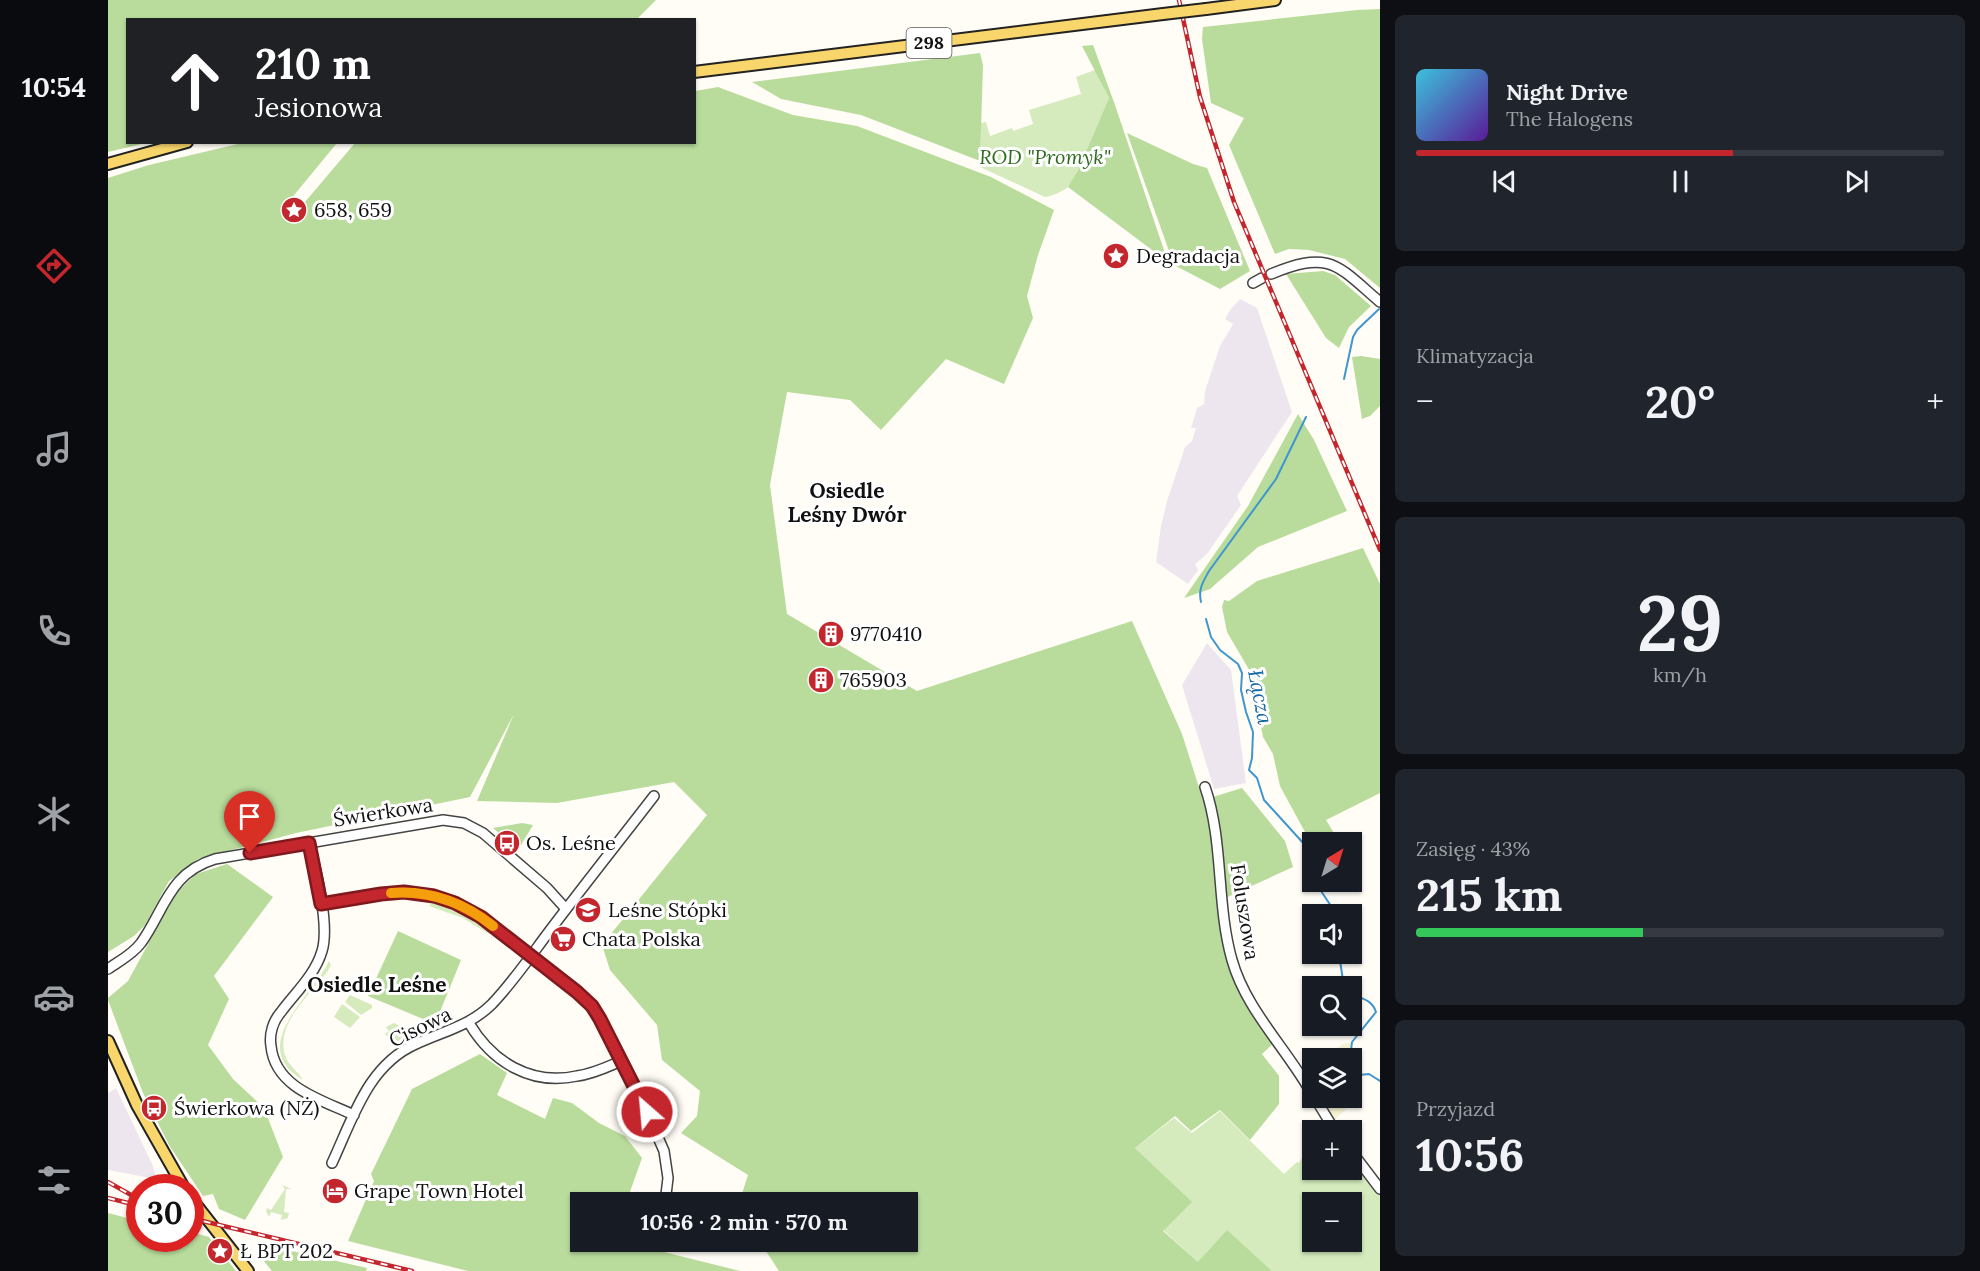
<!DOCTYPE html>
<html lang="pl">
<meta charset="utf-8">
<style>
body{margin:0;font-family:Lora,serif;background:#20242c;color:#f1f3f6;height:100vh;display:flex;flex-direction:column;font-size:22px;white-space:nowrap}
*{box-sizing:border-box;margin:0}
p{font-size:20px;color:#9ea1a6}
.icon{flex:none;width:33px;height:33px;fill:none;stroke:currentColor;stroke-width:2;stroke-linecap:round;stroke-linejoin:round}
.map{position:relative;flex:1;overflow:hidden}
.panel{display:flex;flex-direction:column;gap:15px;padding:15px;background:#0d0f14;width:600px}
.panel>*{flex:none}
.banner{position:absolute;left:18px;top:18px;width:570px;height:126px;border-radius:0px;box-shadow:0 2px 4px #0004;background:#202124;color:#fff;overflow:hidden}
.needle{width:39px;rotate:38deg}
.controls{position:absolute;left:1194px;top:832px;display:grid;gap:12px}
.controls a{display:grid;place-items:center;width:60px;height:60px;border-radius:0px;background:#171b24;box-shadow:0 2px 4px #0004;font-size:30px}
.speed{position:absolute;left:18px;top:1174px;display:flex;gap:12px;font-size:30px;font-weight:700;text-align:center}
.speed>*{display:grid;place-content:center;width:78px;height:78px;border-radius:50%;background:#171b24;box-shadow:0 2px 4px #0004;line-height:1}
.speed .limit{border:9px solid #d22;background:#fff;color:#111}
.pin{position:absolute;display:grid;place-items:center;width:51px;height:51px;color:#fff;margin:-62px -26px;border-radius:50% 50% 50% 0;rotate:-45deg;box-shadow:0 0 6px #0007}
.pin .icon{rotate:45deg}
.me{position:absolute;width:66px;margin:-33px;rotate:333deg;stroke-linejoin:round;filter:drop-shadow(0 0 4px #0008)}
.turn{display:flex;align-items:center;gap:21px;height:126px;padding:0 30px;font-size:27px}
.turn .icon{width:78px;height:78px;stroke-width:2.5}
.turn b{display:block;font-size:42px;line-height:51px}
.big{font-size:45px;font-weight:700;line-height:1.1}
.panel .tile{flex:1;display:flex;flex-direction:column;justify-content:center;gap:9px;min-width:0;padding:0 21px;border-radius:9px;background:#20242c}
.panel .dial{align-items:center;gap:0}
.dial b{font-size:78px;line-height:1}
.song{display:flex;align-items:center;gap:18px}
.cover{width:72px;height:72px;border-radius:9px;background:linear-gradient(135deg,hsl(190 70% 55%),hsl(270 70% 35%))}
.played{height:6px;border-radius:3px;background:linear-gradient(90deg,#c4262e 60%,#363941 60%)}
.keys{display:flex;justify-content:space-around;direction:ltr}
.heat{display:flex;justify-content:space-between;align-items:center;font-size:33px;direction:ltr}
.charge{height:9px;border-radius:4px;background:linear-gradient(90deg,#34c759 43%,#363941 0)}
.trip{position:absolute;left:462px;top:1192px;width:348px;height:60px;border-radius:0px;background:#171b24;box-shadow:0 2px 4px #0004;font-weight:700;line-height:60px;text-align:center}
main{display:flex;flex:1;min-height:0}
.tabs{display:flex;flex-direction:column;width:108px;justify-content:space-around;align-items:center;background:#090b0e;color:#9ea1a6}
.tabs .icon{width:42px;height:42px}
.tabs .active{color:#c4262e}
.tabs b{font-size:27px;color:#f1f3f6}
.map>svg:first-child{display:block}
</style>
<main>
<nav class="tabs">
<b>10:54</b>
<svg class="icon active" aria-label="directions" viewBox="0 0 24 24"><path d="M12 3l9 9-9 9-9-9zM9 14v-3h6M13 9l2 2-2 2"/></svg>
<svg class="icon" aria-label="music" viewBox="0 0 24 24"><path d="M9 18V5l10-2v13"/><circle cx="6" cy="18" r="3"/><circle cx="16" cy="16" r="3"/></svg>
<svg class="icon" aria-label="phone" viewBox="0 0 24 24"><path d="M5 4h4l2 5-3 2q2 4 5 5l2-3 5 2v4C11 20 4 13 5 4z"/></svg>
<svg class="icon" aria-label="climate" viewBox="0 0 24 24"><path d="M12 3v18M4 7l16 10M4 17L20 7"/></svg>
<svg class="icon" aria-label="car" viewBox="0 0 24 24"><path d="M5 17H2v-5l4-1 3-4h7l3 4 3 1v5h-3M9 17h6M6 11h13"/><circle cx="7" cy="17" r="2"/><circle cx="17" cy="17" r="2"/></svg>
<svg class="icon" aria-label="filters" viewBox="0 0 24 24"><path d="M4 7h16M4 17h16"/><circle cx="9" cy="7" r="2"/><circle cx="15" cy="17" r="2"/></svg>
</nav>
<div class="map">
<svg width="1272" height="1271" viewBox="0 0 1272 1271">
<rect width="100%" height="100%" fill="#fffdf5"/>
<path fill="#eee6ef" d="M1132,299l17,9 35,104 -55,84 4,9 -34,49 -12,10 3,6 -10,14 -32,-22 5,-36 6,-25 18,-54 7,-6 4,-13h-5l6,-20 7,-4 1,-13 15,-45 13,-22 -8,-5 5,-9z
M1099,643l24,27 15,113 -32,6 -32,-104z
M8,1088l37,78 3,13 -48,-9v-77z"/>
<path fill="#f6f3d4" d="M1244,1042l-2,17h-27l20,-15z
M1207,1098h30l2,10 -18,17z"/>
<path fill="#d5ebbd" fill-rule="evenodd" d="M987,70l14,28c-8,20 -28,78 -42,90 -6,4 -15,8 -22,9l-65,-30 1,-44 5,-1 4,14 22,-8 1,3 20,-7 -4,-14 52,-16 -5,-17z
M326,900l35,13 22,16 1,3 -3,2 -26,-16 -34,-12z
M221,961l2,4 -4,7c-17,23 -54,53 -41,86 4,9 13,14 17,22 -58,-34 10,-84 26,-119z
M242,995l22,10v3l-11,7 -16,-13z
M234,1004l18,13 -10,11 -16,-11z
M286,1023l4,2 8,13 -12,8 -9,-12 4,-3 -3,-4z
M1112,1111l64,63 13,-12 2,1 4,-7 9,-9v23h40v-10l28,36v75h-108l-19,-17 -55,8 -35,-32 28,-28 -56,-54 39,-30 18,15zM1204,1203h40v39h-40z
M174,1185l9,4h-5l-2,23 5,1 -1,5 -7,2 1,-5 -11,-3 -2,5 -3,-6 1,-3 4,2 14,-21z"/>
<path fill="#b9dc9c" d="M0,0h548l-20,20h-508v122l18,1 -38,9z
M1272,9v279l-35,-29 -36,-9 -20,-1 -14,5 -46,-109 15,-27 -33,-15 -9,-64 1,-12 154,-17z
M985,45l22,60 53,157 -100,-75 11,-18 30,-71 -27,-52z
M872,53l3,12 -3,96 -119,-46 -80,-16 -29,-17z
M610,87l75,28 64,11 134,51 63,33 -16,45 -11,41 6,22 -29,66 -58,-25 -65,71 -31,-30 -63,-8 -17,93 17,129 130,77 215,-70 50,113 21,66 39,-12 43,53 8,26 -72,33 5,46 49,96 -13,12 17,22v28l-29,36 -30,-30 -29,21 -16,-15 -40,32 57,54 -29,29 35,31 29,-32 45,41h-493l-19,-29h148v-39h-169l9,-28 -67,-42 16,-17 3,-25 -38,-31 -5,-35 -47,-55 -8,-25 105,-130 -33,-33 -117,21 -80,-2 37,-87 -44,83 -174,36 -98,26 -29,22 -24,44 -11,11 -26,16v-774l41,-13 93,-22h95l-47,57 9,9 56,-66 339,-1 1,-51z
M1019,133l66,31 14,4 43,103 -30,18 -46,-24z
M1215,271l12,4 36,31 -22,21 -10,21 -13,-10 -40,-64z
M1253,356l19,3v47l-10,10 -8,3 -10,-62z
M1190,414l16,26 33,71 -89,36 -48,42 -26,9 64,-92z
M1255,548l17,36v209l-54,27 11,18 -11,5h-14v2l-32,-59 -7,-32 -10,-17 -12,-64 -24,-41 -5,-25 2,-7 5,1 28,-20z
M414,823l11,2 -12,20 -20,-10 -8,-7z
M119,864l46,33 -59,79 15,23 -21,46 25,34 31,29 19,49 -38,63 -26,-11 -6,-15 -10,2 -34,-51 -26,-52 -35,-93v-2l20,-17 48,-88 20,-19z
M290,931l63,29 -26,64 -67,-28z
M372,1054l27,19 -10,22 48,24 8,-21 19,5 27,20 26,13 17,22 -16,45h-46v39h44l116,29h-272l-120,-30 26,-60 -3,-7 41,-85z
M0,1213l31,8 1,18h50l1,-7 18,5 27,34h-128z
M158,1245l101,23 -1,3h-94l-13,-16z"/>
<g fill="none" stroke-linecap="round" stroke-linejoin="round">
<path stroke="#3f96cf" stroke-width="2" d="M1236,379l9,-42 4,-7 22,-21
M1093,602c-3,-13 2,-20 8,-31l67,-92 30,-62
M1098,619l5,18 9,13 18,14 4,9 -1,17 5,22 7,20 -1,26 -3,12 8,8 7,22 41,45 5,31 2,3
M1207,882l22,33
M1231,954l5,33
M1242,1059l2,-17 24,-30c-4,-12 -13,-13 -24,-18
M1244,1068l7,7 10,-1 11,7"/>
<defs>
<path id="minor" d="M1163,274c59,-24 65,-10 109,28
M1145,283l9,-5
M1097,787c19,55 11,117 27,173 14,50 55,89 80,134
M201,843c7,27 21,82 13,108 -7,24 -27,42 -41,61 -8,9 -12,22 -10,34 4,42 51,54 83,69
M213,904c31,-3 63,-15 95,-11 16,2 32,6 48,14 21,10 40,28 59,42 27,22 58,41 77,70l47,93 17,39 4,27 -3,25
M0,969c11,-8 24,-14 33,-26 24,-34 28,-70 74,-84l228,-39 21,3 19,10 64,55 19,21
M361,1023c23,39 62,63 108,53 16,-2 30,-9 44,-15
M1207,1098l20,33
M1244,1152l28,37
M224,1163c21,-45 36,-98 84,-119 28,-13 54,-18 76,-40 22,-23 40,-50 59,-75 34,-45 69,-89 103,-133"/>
<path id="major" d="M1098,9l69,-9
M586,72l469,-58
M0,164l79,-22
M0,1041l29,64 47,83
M82,1197l58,74"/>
</defs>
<use href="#minor" stroke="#444" stroke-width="12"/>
<use href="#major" stroke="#222" stroke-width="14"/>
<use href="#minor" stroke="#fff" stroke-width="9"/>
<use href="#major" stroke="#f9d66b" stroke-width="10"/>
<defs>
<path id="rail" d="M1071,0l21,97 34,105 146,348
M0,1182l32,18
M0,1198l32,8
M82,1218l222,53"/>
</defs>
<use href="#rail" stroke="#c4262e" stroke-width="4.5"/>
<use href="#rail" stroke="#fff" stroke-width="2" stroke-dasharray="7" stroke-linecap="butt"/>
<defs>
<path id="major-bridge" d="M1055,14l43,-5"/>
</defs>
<use href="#major-bridge" stroke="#222" stroke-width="14" stroke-linecap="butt"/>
<use href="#major-bridge" stroke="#f9d66b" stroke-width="10"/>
</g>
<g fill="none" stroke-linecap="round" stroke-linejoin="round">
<defs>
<path id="route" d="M142,853l59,-10 12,61 60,-10 23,-2 30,4 21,7 26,14 96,75 15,14 8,13 47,93"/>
</defs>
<use href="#route" stroke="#7f191e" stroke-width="15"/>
<use href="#route" stroke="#c4262e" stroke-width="10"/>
<path stroke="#f59e0b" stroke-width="10" d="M283,893c38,-3 73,10 102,33"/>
</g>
<defs>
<symbol id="sight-disc" viewBox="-11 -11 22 22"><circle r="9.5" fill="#c4262e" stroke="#fff"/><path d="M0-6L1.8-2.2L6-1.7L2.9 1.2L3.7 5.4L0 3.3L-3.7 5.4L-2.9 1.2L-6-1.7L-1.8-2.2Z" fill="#fff"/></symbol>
<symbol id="building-disc" viewBox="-11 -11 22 22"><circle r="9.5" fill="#c4262e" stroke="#fff"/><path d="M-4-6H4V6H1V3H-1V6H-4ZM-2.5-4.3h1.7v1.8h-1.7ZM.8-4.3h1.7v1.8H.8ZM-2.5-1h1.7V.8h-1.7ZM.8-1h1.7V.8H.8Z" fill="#fff"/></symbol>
<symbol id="bus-disc" viewBox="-11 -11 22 22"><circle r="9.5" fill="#c4262e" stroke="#fff"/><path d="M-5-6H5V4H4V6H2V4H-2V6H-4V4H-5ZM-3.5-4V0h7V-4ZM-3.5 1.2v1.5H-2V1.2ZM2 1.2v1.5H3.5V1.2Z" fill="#fff"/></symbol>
<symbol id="school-disc" viewBox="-11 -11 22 22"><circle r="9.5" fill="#c4262e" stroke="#fff"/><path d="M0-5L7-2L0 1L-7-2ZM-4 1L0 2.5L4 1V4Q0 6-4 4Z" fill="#fff"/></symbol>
<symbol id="supermarket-disc" viewBox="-11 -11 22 22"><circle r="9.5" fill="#c4262e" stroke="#fff"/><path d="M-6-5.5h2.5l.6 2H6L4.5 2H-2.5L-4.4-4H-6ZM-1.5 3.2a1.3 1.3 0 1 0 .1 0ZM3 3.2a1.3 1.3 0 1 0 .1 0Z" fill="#fff"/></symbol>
<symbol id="hotel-disc" viewBox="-11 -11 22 22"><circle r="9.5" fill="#c4262e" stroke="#fff"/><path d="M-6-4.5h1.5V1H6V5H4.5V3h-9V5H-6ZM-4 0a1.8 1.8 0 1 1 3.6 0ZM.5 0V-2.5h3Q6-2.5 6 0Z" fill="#fff"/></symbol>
</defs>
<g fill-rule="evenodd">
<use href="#sight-disc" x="171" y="195" width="30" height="30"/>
<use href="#sight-disc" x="993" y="241" width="30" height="30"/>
<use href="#building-disc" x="708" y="619" width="30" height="30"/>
<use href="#building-disc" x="698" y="665" width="30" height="30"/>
<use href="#bus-disc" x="384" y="828" width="30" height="30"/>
<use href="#school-disc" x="465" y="895" width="30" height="30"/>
<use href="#supermarket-disc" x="440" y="924" width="30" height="30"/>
<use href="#bus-disc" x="31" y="1093" width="30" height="30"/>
<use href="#hotel-disc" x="212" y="1176" width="30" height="30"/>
<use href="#sight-disc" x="97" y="1236" width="30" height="30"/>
</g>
<g text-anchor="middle" stroke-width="6" stroke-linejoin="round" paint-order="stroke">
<rect fill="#fff" stroke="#585858" stroke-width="1.5" x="798.5" y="28" width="45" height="30" rx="4.5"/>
<g font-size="18" font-weight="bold" fill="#111">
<text x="821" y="49">298</text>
</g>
<g font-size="20" font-style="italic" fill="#2f6b1f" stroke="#fff">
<text x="937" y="164">ROD "Promyk"</text>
</g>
<g font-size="20" fill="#111" stroke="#fff" text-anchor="start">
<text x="206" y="217">658, 659</text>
<text x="1028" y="263">Degradacja</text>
<text x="742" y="641">9770410</text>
<text x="732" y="687">765903</text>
<text x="418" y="850">Os. Leśne</text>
<text x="500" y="917">Leśne Stópki</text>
<text x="474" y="946">Chata Polska</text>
<text x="66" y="1115">Świerkowa (NŻ)</text>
<text x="246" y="1198">Grape Town Hotel</text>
<text x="132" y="1258">Ł BPT 202</text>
</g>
<g font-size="20" fill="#111" stroke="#fff">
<text transform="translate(275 812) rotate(-9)" y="7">Świerkowa</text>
<text transform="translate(1137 912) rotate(81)" y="7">Foluszowa</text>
<text transform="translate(312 1027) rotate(-26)" y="7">Cisowa</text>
</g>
<g font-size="21" font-weight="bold" fill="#111" stroke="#fff">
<text x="739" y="498">Osiedle<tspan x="739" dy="24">Leśny Dwór</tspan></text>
<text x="269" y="992">Osiedle Leśne</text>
</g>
<g font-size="21" font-style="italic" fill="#1768a6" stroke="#fff">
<text transform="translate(1152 697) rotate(79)" y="7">Łącza</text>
</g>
</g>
</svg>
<div class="controls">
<a><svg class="needle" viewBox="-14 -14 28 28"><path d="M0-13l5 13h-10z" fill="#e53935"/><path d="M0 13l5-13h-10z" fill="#9ea1a6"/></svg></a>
<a><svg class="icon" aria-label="sound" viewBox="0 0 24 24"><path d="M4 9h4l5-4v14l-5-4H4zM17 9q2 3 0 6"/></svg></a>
<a><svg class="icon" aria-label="search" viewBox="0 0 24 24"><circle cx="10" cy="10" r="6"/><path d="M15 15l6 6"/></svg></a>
<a><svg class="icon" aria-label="layers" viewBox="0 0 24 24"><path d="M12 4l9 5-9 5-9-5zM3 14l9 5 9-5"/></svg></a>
<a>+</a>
<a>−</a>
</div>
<div class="speed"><div class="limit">30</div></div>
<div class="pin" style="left:142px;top:853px;background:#d93025"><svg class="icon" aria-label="arrive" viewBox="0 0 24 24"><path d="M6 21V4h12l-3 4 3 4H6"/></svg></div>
<svg class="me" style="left:539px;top:1112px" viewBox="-20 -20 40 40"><circle r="17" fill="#c4262e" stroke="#fff" stroke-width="3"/><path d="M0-11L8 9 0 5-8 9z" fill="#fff"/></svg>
<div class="trip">10:56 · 2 min · 570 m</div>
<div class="banner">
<div class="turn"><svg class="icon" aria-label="ahead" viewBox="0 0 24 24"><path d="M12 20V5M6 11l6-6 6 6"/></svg><div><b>210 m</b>Jesionowa</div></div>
</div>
</div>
<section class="panel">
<div class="tile">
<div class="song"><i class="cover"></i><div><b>Night Drive</b><p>The Halogens</p></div></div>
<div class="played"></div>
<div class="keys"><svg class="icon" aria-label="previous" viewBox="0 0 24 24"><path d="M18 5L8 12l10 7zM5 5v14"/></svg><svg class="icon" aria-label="pause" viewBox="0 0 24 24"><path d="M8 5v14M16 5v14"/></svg><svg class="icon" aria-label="next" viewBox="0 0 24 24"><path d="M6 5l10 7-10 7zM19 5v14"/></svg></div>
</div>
<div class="tile"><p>Klimatyzacja</p>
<div class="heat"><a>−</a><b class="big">20°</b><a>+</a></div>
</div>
<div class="tile dial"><b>29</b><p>km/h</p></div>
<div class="tile"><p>Zasięg · 43%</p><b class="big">215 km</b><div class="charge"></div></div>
<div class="tile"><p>Przyjazd</p><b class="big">10:56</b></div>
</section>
</main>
